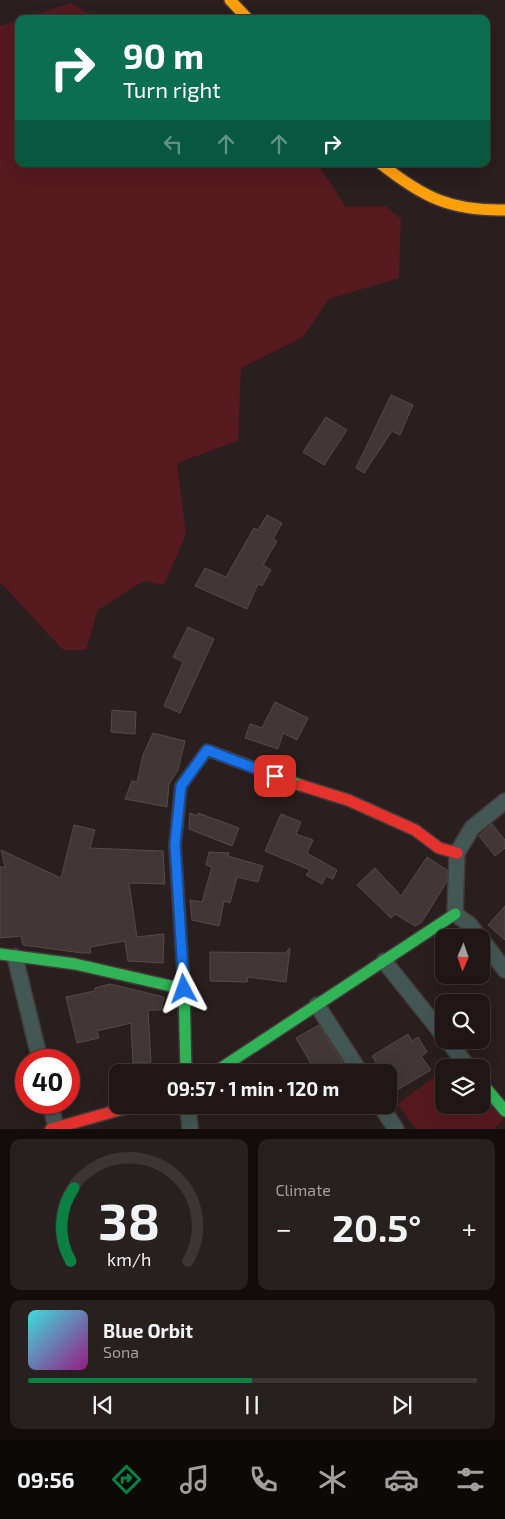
<!DOCTYPE html>
<meta charset="utf-8">
<style>
body{margin:0;font-family:"Exo 2",sans-serif;background:#281f1f;color:#f1f3f6;height:100vh;display:flex;flex-direction:column;font-size:19px;white-space:nowrap}
*{box-sizing:border-box;margin:0}
p{font-size:16px;color:#a29fa1}
.icon{flex:none;width:28px;height:28px;fill:none;stroke:currentColor;stroke-width:2;stroke-linecap:round;stroke-linejoin:round}
.map{position:relative;height:1129px;overflow:hidden}
.panel{display:flex;flex-direction:column;gap:10px;padding:10px;background:#120c0c;flex:1}
.panel>*{flex:none}
.banner{position:absolute;left:15px;top:15px;width:475px;height:152px;border-radius:10px;box-shadow:0 5px 20px #0002,0 0 0 1px #3d3535;background:#0b6e4f;color:#fff;overflow:hidden}
.needle{width:32px;rotate:182deg}
.fabs{position:absolute;left:435px;top:929px;display:grid;gap:10px}
.fabs a{display:grid;place-items:center;width:55px;height:55px;border-radius:10px;background:#201616;box-shadow:0 5px 20px #0002,0 0 0 1px #3d3535;font-size:25px}
.speed{position:absolute;left:15px;top:1049px;display:flex;gap:10px;font-size:25px;font-weight:700;text-align:center}
.speed>*{display:grid;place-content:center;width:65px;height:65px;border-radius:50%;background:#201616;box-shadow:0 5px 20px #0002,0 0 0 1px #3d3535;line-height:1}
.speed .limit{border:8px solid #d22;background:#fff;color:#111}
.pin{position:absolute;display:grid;place-items:center;width:42px;height:42px;color:#fff;margin:-21px;border-radius:10px;box-shadow:0 2px 8px #0006}
.me{position:absolute;width:55px;margin:-28px;rotate:356deg;stroke-linejoin:round;filter:drop-shadow(0 0 4px #0008)}
.turn{display:flex;align-items:center;gap:18px;height:105px;padding:0 25px;font-size:22px}
.turn .icon{width:65px;height:65px;stroke-width:2.5}
.turn b{display:block;font-size:35px;line-height:42px}
.lanes{display:flex;align-items:center;height:48px;padding:0 25px;background:#0003;justify-content:center;gap:25px;direction:ltr}
.lanes .off{opacity:.35}
.big{font-size:38px;font-weight:700;line-height:1.1}
.panel .tile{flex:1;display:flex;flex-direction:column;justify-content:center;gap:8px;min-width:0;padding:0 18px;border-radius:10px;background:#281f1f}
.panel .dial{align-items:center;gap:0}
.dial svg{height:130px;overflow:visible;fill:none;stroke:#3d3535;stroke-width:7;stroke-linecap:round;text-anchor:middle}
.dial text{fill:#f1f3f6;stroke:none}
.song{display:flex;align-items:center;gap:15px}
.cover{width:60px;height:60px;border-radius:8px;background:linear-gradient(135deg,hsl(180 70% 55%),hsl(310 70% 35%))}
.played{height:5px;border-radius:2px;background:linear-gradient(90deg,#0b8043 50%,#3d3535 50%)}
.keys{display:flex;justify-content:space-around;direction:ltr}
.heat{display:flex;justify-content:space-between;align-items:center;font-size:28px;direction:ltr}
.panel .tiles{flex:1;display:grid;gap:10px;grid-template-columns:1fr 1fr}
.tile:last-child{grid-column:span 2}
.trip{position:absolute;left:109px;top:1064px;width:288px;height:50px;border-radius:10px;background:#201616;box-shadow:0 5px 20px #0002,0 0 0 1px #3d3535;font-weight:700;line-height:50px;text-align:center}
.tab-bar{display:flex;height:80px;justify-content:space-around;align-items:center;background:#0d0909;color:#a29fa1}
.tab-bar .icon{width:35px;height:35px}
.tab-bar .selected{color:#0b8043}
.tab-bar b{font-size:22px;color:#f1f3f6}
.map>svg:first-child{display:block}
</style>
<div class="map">
<svg width="505" height="1129" viewBox="0 0 505 1129">
<rect width="100%" height="100%" fill="#2a1e1e"/>
<path fill="#55191e" d="M71,3l27,16h-76z
M19,20v144h299l28,43 39,-1 16,13 -2,59 -70,21 -26,38 -62,31 -3,73 -61,22 9,71 -22,51 -20,-4 -46,29 -12,40h-23l-63,-68v-556z
M444,1070v35h37v-10l23,25 -11,9h-77l-19,-25z"/>
<path fill="#413737" stroke="#554a4a" d="M391,395l22,10 -13,30 -8,-4 -28,42 -8,-5z
M326,417l21,13 -23,35 -21,-13z
M267,515l15,8 -9,16 4,2 -14,24 8,5 -9,16 -4,-2 -11,25 -52,-23 10,-18 21,9 28,-49 4,2z
M188,627l26,12 -34,74 -16,-7 19,-44 -10,-5z
M275,702l33,16 -11,22 -14,-7 -5,16 -33,-11 5,-14 12,4z
M112,710l24,2 -1,22 -24,-2z
M153,733l32,8 -7,29 -9,14 -2,23 -42,-8 7,-18 5,1 6,-27z
M190,813l7,3 1,-3 41,15 -7,18 -43,-17z
M281,814l20,8 -5,12 17,6 -6,13 30,17 -4,9 -7,-3 -4,8 -16,-9 4,-5 -45,-19z
M492,824l13,16v8l-10,8 -16,-20z
M74,825l21,5 -5,18 73,3 2,33 -36,-1 8,54 27,-3 -1,29 -35,-2 -3,-20 -35,6 1,6h-9l-59,-8 -2,-9 -21,2v-71h5l-4,-17 60,28z
M209,852l20,1 -1,3 35,10 -5,16 -21,-5 -7,26 -6,-2 -5,25 -27,-6 -2,-20 12,2 10,-35 -6,-2z
M427,857l20,13v11l-25,41 -7,4 -20,-12 -4,4 -34,-33 18,-17 26,28z
M505,906v34l-17,-15z
M290,948l-4,34 -38,-5 -1,5 -37,-1v-29l75,1z
M110,984l54,13 -3,13h-13l3,52 -18,1 -2,-40 -34,8 2,7 -22,5 -11,-46 29,-6v-3z
M319,1025l27,43 3,4h-33l-20,-34z
M408,1034l4,7 6,-4 9,15 -6,4 10,14 -37,22 -6,-10v-10h-6l-10,-16z"/>
<g fill="none" stroke-linecap="round" stroke-linejoin="round">
<defs>
<path id="street" d="M480,938l-11,-14 -14,-10 2,-61 15,-25 33,-27
M481,939l24,31
M15,957l25,103
M384,961l60,75
M317,1005l43,67
M447,1040l22,28
M50,1102l6,26
M188,1105l2,24
M380,1105l16,24"/>
<path id="fast" d="M0,954l75,10 109,25
M186,1072l-2,-83 -9,-144 6,-59 26,-36 93,35
M215,1072l240,-158
M481,1082l24,29"/>
<path id="slow" d="M230,0l18,19
M381,164c42,33 69,47 124,46"/>
<path id="jam" d="M300,785l48,15 67,30 24,18 18,5
M51,1129l86,-24"/>
</defs>
<use href="#street" stroke="#443a3a" stroke-width="18"/>
<use href="#fast" stroke="#443a3a" stroke-width="14"/>
<use href="#slow" stroke="#443a3a" stroke-width="14"/>
<use href="#jam" stroke="#443a3a" stroke-width="14"/>
<use href="#street" stroke="#435754" stroke-width="15"/>
<use href="#fast" stroke="#30b455" stroke-width="11"/>
<use href="#slow" stroke="#ff9f0a" stroke-width="11"/>
<use href="#jam" stroke="#e5322d" stroke-width="11"/>
</g>
<g fill="none" stroke-linecap="round" stroke-linejoin="round">
<defs>
<path id="route" d="M184,989l-9,-145 6,-58 26,-36 68,26"/>
</defs>
<use href="#route" stroke="#114b97" stroke-width="12"/>
<use href="#route" stroke="#1a73e8" stroke-width="9"/>
</g>
</svg>
<div class="fabs">
<a><svg class="needle" viewBox="-14 -14 28 28"><path d="M0-13l5 13h-10z" fill="#e53935"/><path d="M0 13l5-13h-10z" fill="#a29fa1"/></svg></a>
<a><svg class="icon" aria-label="search" viewBox="0 0 24 24"><circle cx="10" cy="10" r="6"/><path d="M15 15l6 6"/></svg></a>
<a><svg class="icon" aria-label="layers" viewBox="0 0 24 24"><path d="M12 4l9 5-9 5-9-5zM3 14l9 5 9-5"/></svg></a>
</div>
<div class="speed"><div class="limit">40</div></div>
<div class="pin" style="left:275px;top:776px;background:#d93025"><svg class="icon" aria-label="arrive" viewBox="0 0 24 24"><path d="M6 21V4h12l-3 4 3 4H6"/></svg></div>
<svg class="me" style="left:184px;top:989px" viewBox="-20 -20 40 40"><path d="M0-17L14 15 0 8-14 15z" fill="#1a73e8" stroke="#fff" stroke-width="4"/></svg>
<div class="trip">09:57 · 1 min · 120 m</div>
<div class="banner">
<div class="turn"><svg class="icon" aria-label="right" viewBox="0 0 24 24"><path d="M7 20v-9h11M14 6l5 5-5 5"/></svg><div><b>90 m</b>Turn right</div></div>
<div class="lanes"><svg class="icon off" aria-label="left" viewBox="0 0 24 24"><path d="M17 20v-9H6M10 6l-5 5 5 5"/></svg><svg class="icon off" aria-label="ahead" viewBox="0 0 24 24"><path d="M12 20V5M6 11l6-6 6 6"/></svg><svg class="icon off" aria-label="ahead" viewBox="0 0 24 24"><path d="M12 20V5M6 11l6-6 6 6"/></svg><svg class="icon" aria-label="right" viewBox="0 0 24 24"><path d="M7 20v-9h11M14 6l5 5-5 5"/></svg></div>
</div>
</div>
<section class="panel">
<div class="tiles">
<div class="tile dial"><svg viewBox="0 0 100 80">
<path d="M14 69A42 42 0 1 1 86 69"/>
<path d="M14 69A42 42 0 0 1 16 24" stroke="#0b8043"/>
<text x="50" y="56" font-size="32" font-weight="700">38</text>
<text x="50" y="72" font-size="11">km/h</text>
</svg></div>
<div class="tile"><p>Climate</p>
<div class="heat"><a>−</a><b class="big">20.5°</b><a>+</a></div>
</div>
<div class="tile">
<div class="song"><i class="cover"></i><div><b>Blue Orbit</b><p>Sona</p></div></div>
<div class="played"></div>
<div class="keys"><svg class="icon" aria-label="previous" viewBox="0 0 24 24"><path d="M18 5L8 12l10 7zM5 5v14"/></svg><svg class="icon" aria-label="pause" viewBox="0 0 24 24"><path d="M8 5v14M16 5v14"/></svg><svg class="icon" aria-label="next" viewBox="0 0 24 24"><path d="M6 5l10 7-10 7zM19 5v14"/></svg></div>
</div>
</div>
</section>
<nav class="tab-bar">
<b>09:56</b>
<svg class="icon selected" aria-label="directions" viewBox="0 0 24 24"><path d="M12 3l9 9-9 9-9-9zM9 14v-3h6M13 9l2 2-2 2"/></svg>
<svg class="icon" aria-label="music" viewBox="0 0 24 24"><path d="M9 18V5l10-2v13"/><circle cx="6" cy="18" r="3"/><circle cx="16" cy="16" r="3"/></svg>
<svg class="icon" aria-label="phone" viewBox="0 0 24 24"><path d="M5 4h4l2 5-3 2q2 4 5 5l2-3 5 2v4C11 20 4 13 5 4z"/></svg>
<svg class="icon" aria-label="climate" viewBox="0 0 24 24"><path d="M12 3v18M4 7l16 10M4 17L20 7"/></svg>
<svg class="icon" aria-label="car" viewBox="0 0 24 24"><path d="M5 17H2v-5l4-1 3-4h7l3 4 3 1v5h-3M9 17h6M6 11h13"/><circle cx="7" cy="17" r="2"/><circle cx="17" cy="17" r="2"/></svg>
<svg class="icon" aria-label="filters" viewBox="0 0 24 24"><path d="M4 7h16M4 17h16"/><circle cx="9" cy="7" r="2"/><circle cx="15" cy="17" r="2"/></svg>
</nav>
